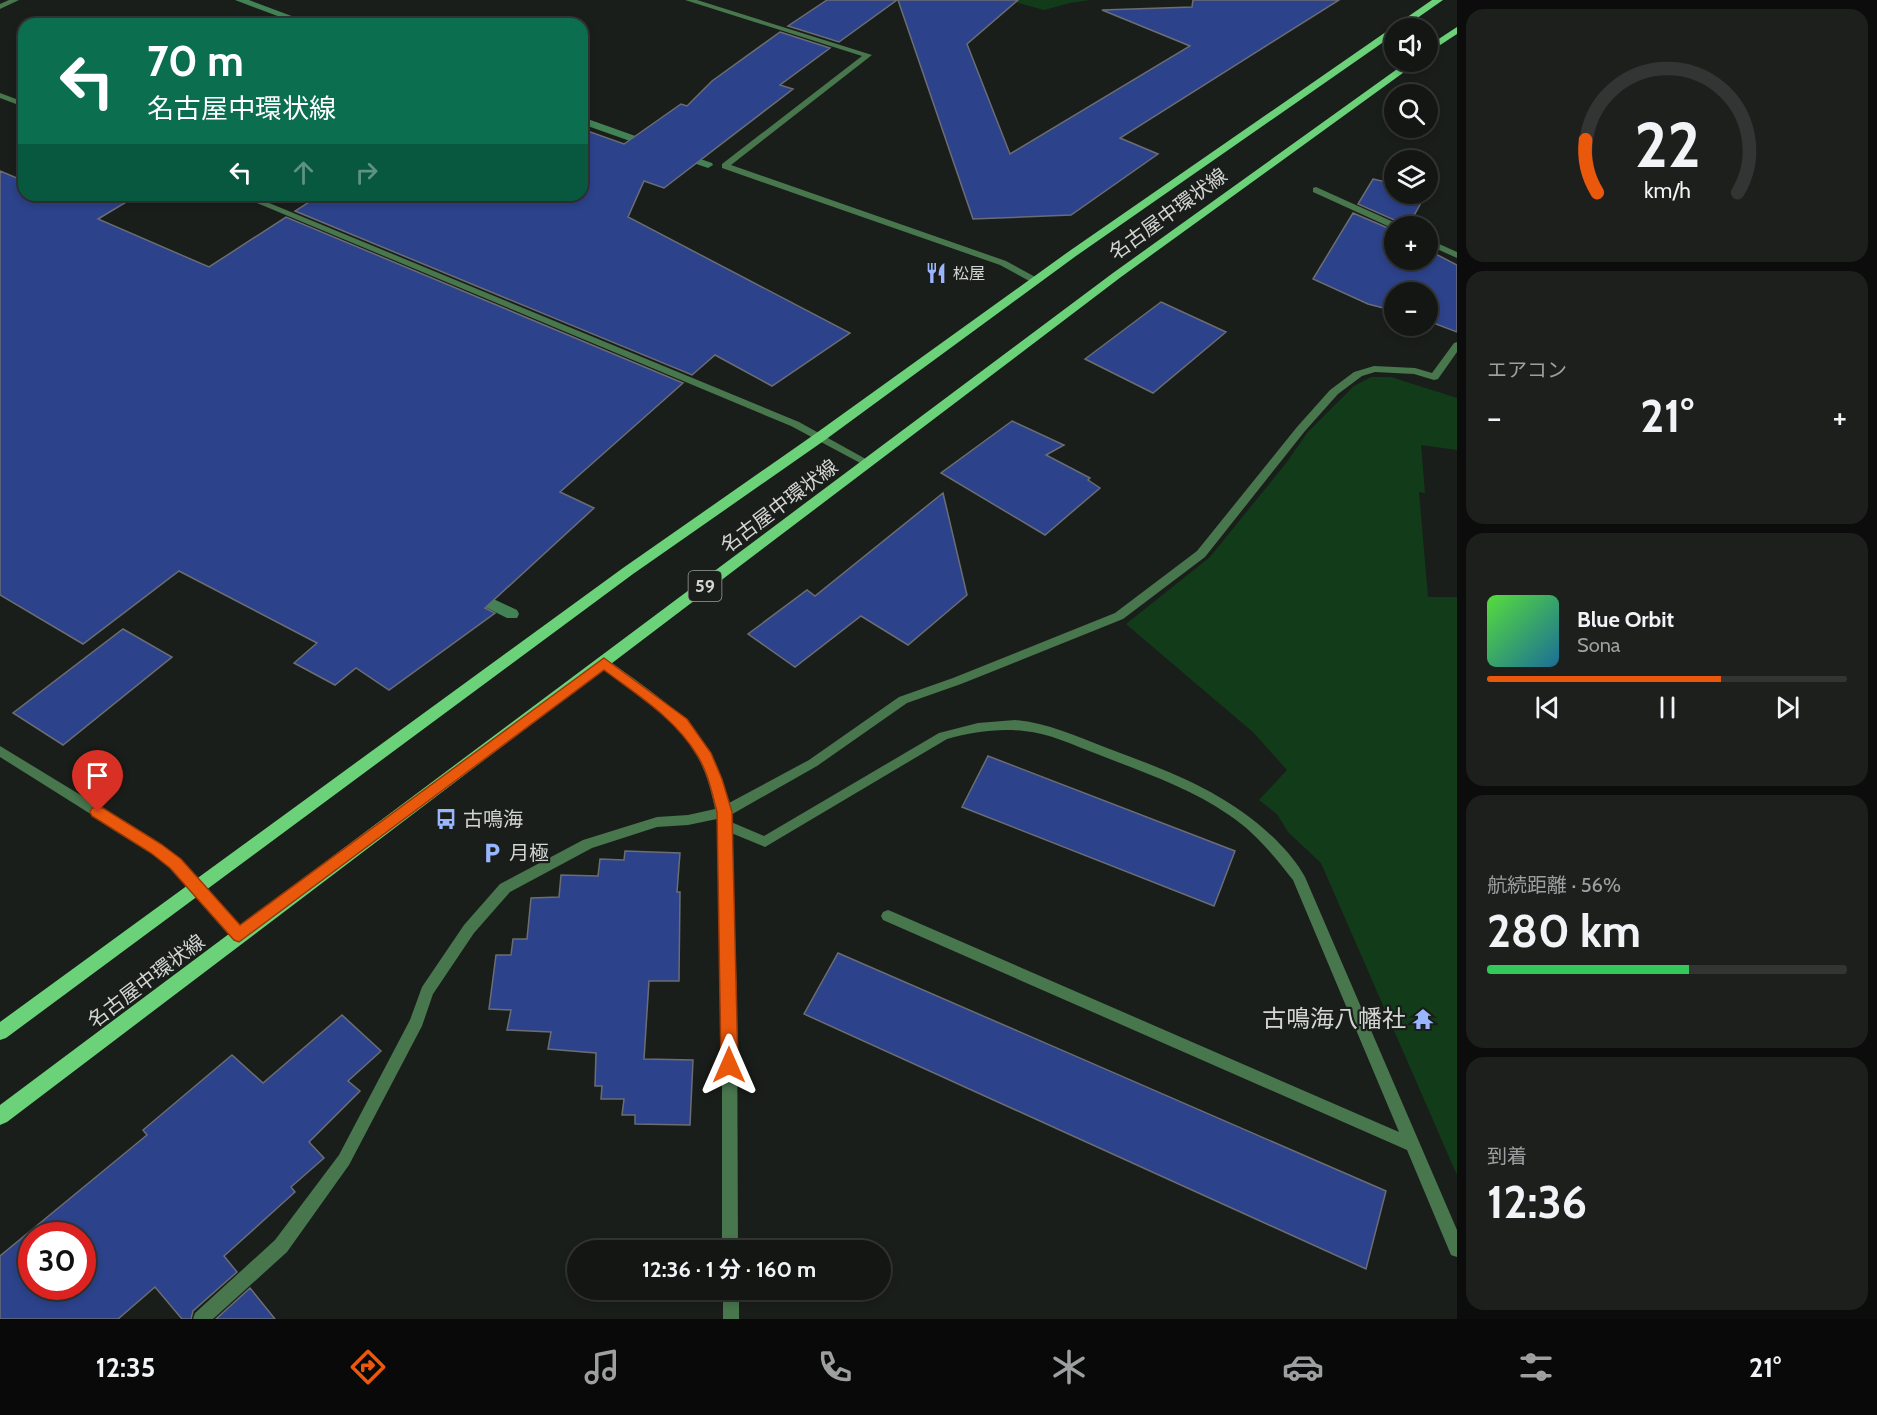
<!DOCTYPE html>
<html lang="ja">
<meta charset="utf-8">
<style>
body{margin:0;font-family:Cabin,"Noto Sans JP",sans-serif;background:#1d1f1d;color:#f1f3f6;height:100vh;display:flex;flex-direction:column;font-size:22px;white-space:nowrap}
*{box-sizing:border-box;margin:0}
p{font-size:20px;color:#9d9fa0}
.icon{flex:none;width:33px;height:33px;fill:none;stroke:currentColor;stroke-width:2;stroke-linecap:round;stroke-linejoin:round}
.map{position:relative;flex:1;overflow:hidden}
.panel{display:flex;flex-direction:column;gap:9px;padding:9px;background:#0b0c0b;width:420px}
.panel>*{flex:none}
.guide{position:absolute;left:18px;top:18px;width:570px;height:183px;border-radius:18px;box-shadow:0 3px 9px #0003,0 0 0 2px #333534;background:#0b6e4f;color:#fff;overflow:hidden}
.tools{position:absolute;left:1384px;top:18px;display:grid;gap:12px}
.tools a{display:grid;place-items:center;width:54px;height:54px;border-radius:50%;background:#141614;box-shadow:0 3px 9px #0003,0 0 0 2px #333534;font-size:30px}
.speed{position:absolute;left:18px;top:1222px;display:flex;gap:12px;font-size:30px;font-weight:700;text-align:center}
.speed>*{display:grid;place-content:center;width:78px;height:78px;border-radius:50%;background:#141614;box-shadow:0 3px 9px #0003,0 0 0 2px #333534;line-height:1}
.speed .limit{border:9px solid #d22;background:#fff;color:#111}
.pin{position:absolute;display:grid;place-items:center;width:51px;height:51px;color:#fff;margin:-62px -26px;border-radius:50% 50% 50% 0;rotate:-45deg;box-shadow:0 0 6px #0007}
.pin .icon{rotate:45deg}
.me{position:absolute;width:66px;margin:-33px;rotate:0deg;stroke-linejoin:round;filter:drop-shadow(0 0 4px #0008)}
.turn{display:flex;align-items:center;gap:21px;height:126px;padding:0 30px;font-size:27px}
.turn .icon{width:78px;height:78px;stroke-width:2.5}
.turn b{display:block;font-size:42px;line-height:51px}
.lanes{display:flex;align-items:center;height:57px;padding:0 30px;background:#0003;justify-content:center;gap:30px;direction:ltr}
.lanes .off{opacity:.35}
.big{font-size:45px;font-weight:700;line-height:1.1}
.panel .tile{flex:1;display:flex;flex-direction:column;justify-content:center;gap:9px;min-width:0;padding:0 21px;border-radius:18px;background:#1d1f1d}
.panel .dial{align-items:center;gap:0}
.dial svg{height:156px;overflow:visible;fill:none;stroke:#333534;stroke-width:7;stroke-linecap:round;text-anchor:middle}
.dial text{fill:#f1f3f6;stroke:none}
.song{display:flex;align-items:center;gap:18px}
.cover{width:72px;height:72px;border-radius:9px;background:linear-gradient(135deg,hsl(110 70% 55%),hsl(200 70% 35%))}
.played{height:6px;border-radius:3px;background:linear-gradient(90deg,#ea580c 65%,#333534 65%)}
.keys{display:flex;justify-content:space-around;direction:ltr}
.heat{display:flex;justify-content:space-between;align-items:center;font-size:33px;direction:ltr}
.charge{height:9px;border-radius:4px;background:linear-gradient(90deg,#34c759 56%,#333534 0)}
.trip{position:absolute;left:567px;top:1240px;width:324px;height:60px;border-radius:30px;background:#141614;box-shadow:0 3px 9px #0003,0 0 0 2px #333534;font-weight:700;line-height:60px;text-align:center}
.menu{display:flex;height:96px;justify-content:space-around;align-items:center;background:#080908;color:#9d9fa0}
.menu .icon{width:42px;height:42px}
.menu .on{color:#ea580c}
.menu b{font-size:27px;color:#f1f3f6}
main{display:flex;flex:1;min-height:0}
.map>svg:first-child{display:block}
</style>
<main>
<div class="map">
<svg width="1457" height="1319" viewBox="0 0 1457 1319">
<rect width="100%" height="100%" fill="#1a1e1a"/>
<path fill="#123c19" d="M1008,0h82l-20,3 -26,7z
M1371,377h20l66,21v52l-36,-5 4,48 -6,-1 9,105h29v578l-136,-312 -33,-31 -11,-18 -18,-14 28,-30 -33,-37 -128,-109 84,-67 77,-95 20,-29 47,-47z"/>
<g fill="none" stroke-linecap="round" stroke-linejoin="round">
<path fill="#428255" fill-rule="evenodd" d="M235,0h14l64,24h-14z
M582,117l73,26 1,2 -9,2 -65,-23z
M680,152l32,11 1,2 -5,3 -32,-11v-4z
M472,589l45,21 2,4 -2,4h-10l-40,-20 -2,-4 2,-4z"/>
</g>
<path fill="#2c428a" stroke="#6b6d73" stroke-width="1.5" fill-rule="evenodd" d="M827,0h70l-58,42 -51,-16z
M898,0h120l-51,44 43,110 180,-108 -88,-36 90,-3 1,-7h146l-219,138 38,16 -87,61 -98,4z
M780,32l50,16 -50,37 13,4 -129,99 -20,-7 -16,36 222,116 -78,53 -57,-31 -23,20 -397,-164 25,-16h262v-66l42,15 57,-40 6,2 25,-25z
M0,171l24,10v14h114l-40,24 111,48 77,-50 397,166 -123,109 34,16 -109,100 10,5 -106,77 -33,-22 -21,17 -41,-22 23,-20 -138,-72 -96,73 -83,-49z
M1373,179l22,5v10h31l-18,32h-7l-2,-4 -41,-18z
M1353,213l42,18v29h33v-10l29,15v67l-29,-11v-29h-33v19l-27,-7 -55,-25z
M1161,302l65,30 -73,61 -68,-34z
M1012,421l52,24 -18,10 44,23 -2,2 12,8 -55,47 -104,-62z
M943,493l24,102 -59,50 -47,-29 -66,51 -47,-33 59,-44 8,6z
M123,629l49,28 -109,88 -50,-32z
M988,756l247,95 -21,55 -252,-99z
M625,851l55,2 -3,39h3l-1,89h-30l-5,78 49,1 -3,65 -55,-1v-9h-13l2,-16h-23l1,-13h-7l1,-33 -48,-4 3,-17 -44,-2 4,-20 -22,-1 7,-54h15l2,-16h14l4,-41 28,-1 2,-22 37,1 2,-17 24,1z
M838,953l548,238 -20,78 -562,-255z
M342,1015l39,36 -33,30 12,10 -51,51 15,16 -33,29 4,5 -71,64 13,16 -44,39 -2,8h-9l-27,-32 -37,32h-118v-63l147,-121 -4,-5 89,-75 31,28zM32,1236h50v51h-50z
M250,1288l25,31h-59z"/>
<g fill="none" stroke-linecap="round" stroke-linejoin="round">
<path fill="#48764d" fill-rule="evenodd" d="M1316,187l82,37 1,2h-4v3l-3,-1 -79,-36v-4z
M1428,239l29,13v6l-29,-13z
M1015,720c32,3 61,16 92,28 62,23 122,45 170,93 10,10 21,23 28,36l152,353v27l-6,-2 -44,-105 -524,-230 -2,-4 2,-4 5,-2 5,2 506,220 -106,-252c-19,-24 -38,-48 -64,-65 -40,-28 -87,-43 -132,-61 -24,-9 -48,-21 -73,-23 -26,-3 -52,1 -77,8l-182,108 -46,-19 -2,-4 2,-4 5,-1 40,17 175,-103 39,-10z"/>
<path fill="#48764d" fill-rule="evenodd" d="M9,0h10l-19,9v-5z
M685,0h12l175,55 -141,110 275,96 33,18v4h-6l-33,-18 -278,-97v-4l140,-108z
M0,93l24,9v5l-24,-9z
M238,195h12l549,227 74,41 -5,3 -4,-1 -73,-39z
M1457,342v10l-19,27 -4,1 -20,-6 -39,-2 -13,4 -24,18 -33,37 -100,126 -82,62 -162,65 -54,19 -90,63 -88,50 3,34 5,145 1,256h-16v-256l-5,-176 -29,6 -31,2 -65,21 -82,44 -36,41 -41,61 -11,32 -73,139 -62,87 -74,67h-20l2,-6 80,-73 64,-85 71,-135 12,-33 42,-62 36,-41 83,-44 74,-23 31,-2 27,-6c-15,-79 -55,-98 -115,-143l-2,-3 2,-3h8c59,43 104,68 119,144l82,-44 90,-63 54,-19 162,-65 82,-62 100,-124 33,-37 24,-18 20,-6 41,2 17,5 22,-30z
M0,746l161,98 20,16 63,71 2,4 -2,4 -5,2 -5,-2 -63,-71 -20,-16 -151,-95z
M723,1290h16v29h-16z"/>
<path fill="#6cd27a" fill-rule="evenodd" d="M1432,0h11l-40,28h-8v6l-319,222 -251,184 -192,134 -627,464 -6,2v-18l623,-454 192,-134 253,-182z
M1457,27v7l-29,19v-7z
M1407,62h11l-297,215 -1114,845 -7,3v-20l1113,-832z"/>
</g>
<path fill="#ea580c" stroke="#983908" stroke-width="1.5" d="M604,658l83,61 24,34 11,26 10,33 6,253 -3,5 -6,3 -6,-3 -2,-5 -4,-253c-5,-19 -9,-40 -20,-57 -22,-37 -60,-60 -93,-85l-365,272 -5,-2 -64,-72 -19,-15 -59,-37 -2,-4 2,-4h11l58,36 20,15 59,66z"/>
<defs>
<symbol id="restaurant-bare" viewBox="-9 -9 18 18"><path d="M-5-6h1v4h1v-4h1v4h1v-4h1v5L-1.5 .5V6h-2V.5L-5-1ZM5-6V6H3V1.5H1.5Q1.5-4 5-6Z" fill="#99b5fd" stroke="#1a1e1a" stroke-width="2.5" paint-order="stroke"/></symbol>
<symbol id="bus-bare" viewBox="-9 -9 18 18"><path d="M-5-6H5V4H4V6H2V4H-2V6H-4V4H-5ZM-3.5-4V0h7V-4ZM-3.5 1.2v1.5H-2V1.2ZM2 1.2v1.5H3.5V1.2Z" fill="#99b5fd" stroke="#1a1e1a" stroke-width="2.5" paint-order="stroke"/></symbol>
<symbol id="parking-bare" viewBox="-9 -9 18 18"><path d="M-3.5-5.5H1a3.5 3.5 0 0 1 0 7H-1V5.5H-3.5ZM-1-3.4V-.6H.8a1.4 1.4 0 0 0 0-2.8Z" fill="#99b5fd" stroke="#1a1e1a" stroke-width="2.5" paint-order="stroke"/></symbol>
<symbol id="temple-bare" viewBox="-9 -9 18 18"><path d="M0-6L5-2H3V0L6.5 2.5H4V6H1.5V3h-3V6H-4V2.5H-6.5L-3 0V-2H-5Z" fill="#99b5fd" stroke="#1a1e1a" stroke-width="2.5" paint-order="stroke"/></symbol>
</defs>
<g fill-rule="evenodd">
<use href="#restaurant-bare" x="921" y="258" width="30" height="30"/>
<use href="#bus-bare" x="431" y="804" width="30" height="30"/>
<use href="#parking-bare" x="477" y="838" width="30" height="30"/>
<use href="#temple-bare" x="1408" y="1004" width="30" height="30"/>
</g>
<g text-anchor="middle" stroke-width="4.5" stroke-linejoin="round" paint-order="stroke">
<g font-size="16" fill="#d2d5d2" stroke="#1a1e1a" text-anchor="start">
<text x="953" y="279">松屋</text>
</g>
<rect fill="#1a1e1a" stroke="#9b9e9b" stroke-width="1.5" x="688.5" y="571" width="33" height="30" rx="4.5"/>
<g font-size="18" font-weight="bold" fill="#d2d5d2">
<text x="705" y="592">59</text>
</g>
<g font-size="20" fill="#d2d5d2" stroke="#1a1e1a">
<text transform="translate(1168 214) rotate(-36)" y="7">名古屋中環状線</text>
<text transform="translate(779 506) rotate(-37)" y="7">名古屋中環状線</text>
<text transform="translate(146 981) rotate(-37)" y="7">名古屋中環状線</text>
</g>
<g font-size="20" fill="#d2d5d2" stroke="#1a1e1a" text-anchor="start">
<text x="463" y="826">古鳴海</text>
<text x="509" y="860">月極</text>
</g>
<g font-size="24" fill="#d2d5d2" stroke="#1a1e1a" text-anchor="end">
<text x="1406" y="1027">古鳴海八幡社</text>
</g>
</g>
</svg>
<div class="tools">
<a><svg class="icon" aria-label="sound" viewBox="0 0 24 24"><path d="M4 9h4l5-4v14l-5-4H4zM17 9q2 3 0 6"/></svg></a>
<a><svg class="icon" aria-label="search" viewBox="0 0 24 24"><circle cx="10" cy="10" r="6"/><path d="M15 15l6 6"/></svg></a>
<a><svg class="icon" aria-label="layers" viewBox="0 0 24 24"><path d="M12 4l9 5-9 5-9-5zM3 14l9 5 9-5"/></svg></a>
<a>+</a>
<a>−</a>
</div>
<div class="speed"><div class="limit">30</div></div>
<div class="pin" style="left:98px;top:812px;background:#d93025"><svg class="icon" aria-label="arrive" viewBox="0 0 24 24"><path d="M6 21V4h12l-3 4 3 4H6"/></svg></div>
<svg class="me" style="left:729px;top:1065px" viewBox="-20 -20 40 40"><path d="M0-17L14 15 0 8-14 15z" fill="#ea580c" stroke="#fff" stroke-width="4"/></svg>
<div class="trip">12:36 · 1 分 · 160 m</div>
<div class="guide">
<div class="turn"><svg class="icon" aria-label="left" viewBox="0 0 24 24"><path d="M17 20v-9H6M10 6l-5 5 5 5"/></svg><div><b>70 m</b>名古屋中環状線</div></div>
<div class="lanes"><svg class="icon" aria-label="left" viewBox="0 0 24 24"><path d="M17 20v-9H6M10 6l-5 5 5 5"/></svg><svg class="icon off" aria-label="ahead" viewBox="0 0 24 24"><path d="M12 20V5M6 11l6-6 6 6"/></svg><svg class="icon off" aria-label="right" viewBox="0 0 24 24"><path d="M7 20v-9h11M14 6l5 5-5 5"/></svg></div>
</div>
</div>
<section class="panel">
<div class="tile dial"><svg viewBox="0 0 100 80">
<path d="M14 69A42 42 0 1 1 86 69"/>
<path d="M14 69A42 42 0 0 1 8 42" stroke="#ea580c"/>
<text x="50" y="56" font-size="32" font-weight="700">22</text>
<text x="50" y="72" font-size="11">km/h</text>
</svg></div>
<div class="tile"><p>エアコン</p>
<div class="heat"><a>−</a><b class="big">21°</b><a>+</a></div>
</div>
<div class="tile">
<div class="song"><i class="cover"></i><div><b>Blue Orbit</b><p>Sona</p></div></div>
<div class="played"></div>
<div class="keys"><svg class="icon" aria-label="previous" viewBox="0 0 24 24"><path d="M18 5L8 12l10 7zM5 5v14"/></svg><svg class="icon" aria-label="pause" viewBox="0 0 24 24"><path d="M8 5v14M16 5v14"/></svg><svg class="icon" aria-label="next" viewBox="0 0 24 24"><path d="M6 5l10 7-10 7zM19 5v14"/></svg></div>
</div>
<div class="tile"><p>航続距離 · 56%</p><b class="big">280 km</b><div class="charge"></div></div>
<div class="tile"><p>到着</p><b class="big">12:36</b></div>
</section>
</main>
<nav class="menu">
<b>12:35</b>
<svg class="icon on" aria-label="directions" viewBox="0 0 24 24"><path d="M12 3l9 9-9 9-9-9zM9 14v-3h6M13 9l2 2-2 2"/></svg>
<svg class="icon" aria-label="music" viewBox="0 0 24 24"><path d="M9 18V5l10-2v13"/><circle cx="6" cy="18" r="3"/><circle cx="16" cy="16" r="3"/></svg>
<svg class="icon" aria-label="phone" viewBox="0 0 24 24"><path d="M5 4h4l2 5-3 2q2 4 5 5l2-3 5 2v4C11 20 4 13 5 4z"/></svg>
<svg class="icon" aria-label="climate" viewBox="0 0 24 24"><path d="M12 3v18M4 7l16 10M4 17L20 7"/></svg>
<svg class="icon" aria-label="car" viewBox="0 0 24 24"><path d="M5 17H2v-5l4-1 3-4h7l3 4 3 1v5h-3M9 17h6M6 11h13"/><circle cx="7" cy="17" r="2"/><circle cx="17" cy="17" r="2"/></svg>
<svg class="icon" aria-label="filters" viewBox="0 0 24 24"><path d="M4 7h16M4 17h16"/><circle cx="9" cy="7" r="2"/><circle cx="15" cy="17" r="2"/></svg>
<b>21°</b>
</nav>
